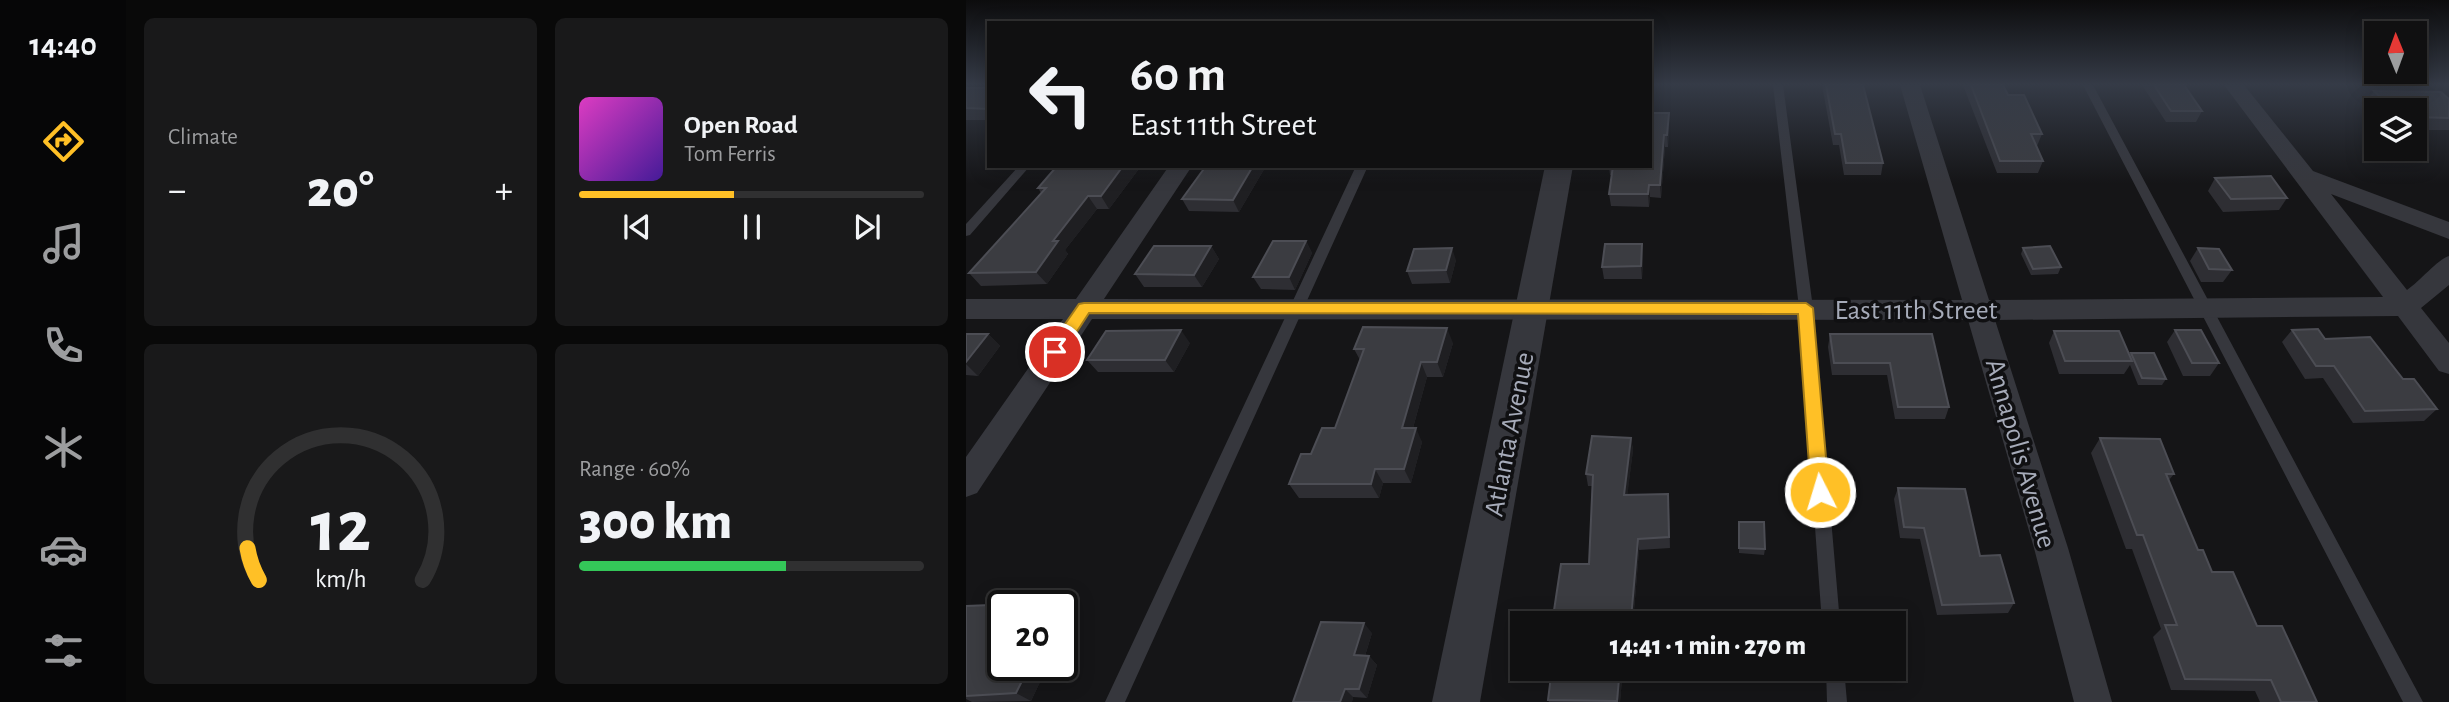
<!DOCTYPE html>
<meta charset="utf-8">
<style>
body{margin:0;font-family:"Alegreya Sans",sans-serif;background:#19191a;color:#f1f3f6;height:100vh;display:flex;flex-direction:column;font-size:26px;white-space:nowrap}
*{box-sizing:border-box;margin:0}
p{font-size:23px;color:#9c9d9f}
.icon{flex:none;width:38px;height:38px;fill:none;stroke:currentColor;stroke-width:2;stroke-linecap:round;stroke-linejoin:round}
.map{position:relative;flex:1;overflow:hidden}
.panel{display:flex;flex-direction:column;gap:18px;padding:18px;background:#090909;width:840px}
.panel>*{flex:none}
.top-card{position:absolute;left:21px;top:21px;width:665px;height:147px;border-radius:0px;box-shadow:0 4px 18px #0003,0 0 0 2px #303031;background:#101011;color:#f1f3f6;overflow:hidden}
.needle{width:46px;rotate:359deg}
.controls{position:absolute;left:1398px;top:21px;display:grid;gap:14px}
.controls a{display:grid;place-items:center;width:63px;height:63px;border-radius:0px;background:#101011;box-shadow:0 4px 18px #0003,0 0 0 2px #303031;font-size:35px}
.speed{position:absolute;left:21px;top:590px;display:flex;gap:14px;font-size:35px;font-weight:700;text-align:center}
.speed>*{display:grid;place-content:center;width:91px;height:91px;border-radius:50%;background:#101011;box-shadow:0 4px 18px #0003,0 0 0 2px #303031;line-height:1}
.speed .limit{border:4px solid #111;border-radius:10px;background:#fff;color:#111}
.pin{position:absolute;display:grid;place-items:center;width:60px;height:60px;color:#fff;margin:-30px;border:4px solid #fff;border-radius:50%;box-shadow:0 2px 7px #0007}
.me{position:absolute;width:77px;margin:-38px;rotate:355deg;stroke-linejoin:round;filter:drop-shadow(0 0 5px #0008)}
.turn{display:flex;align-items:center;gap:24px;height:147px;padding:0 28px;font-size:32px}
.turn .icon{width:91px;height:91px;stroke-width:2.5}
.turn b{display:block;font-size:49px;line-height:60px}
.big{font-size:52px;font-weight:800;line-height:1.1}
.panel .widget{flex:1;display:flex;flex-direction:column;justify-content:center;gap:10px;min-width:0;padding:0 24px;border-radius:10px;background:#19191a}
.panel .dial{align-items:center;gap:0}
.dial svg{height:182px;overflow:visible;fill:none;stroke:#303031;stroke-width:7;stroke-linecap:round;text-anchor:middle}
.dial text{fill:#f1f3f6;stroke:none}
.song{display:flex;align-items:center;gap:21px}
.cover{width:84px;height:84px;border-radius:10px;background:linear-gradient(135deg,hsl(310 70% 55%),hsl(260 70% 35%))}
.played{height:7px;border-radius:4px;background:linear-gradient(90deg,#ffc026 45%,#303031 45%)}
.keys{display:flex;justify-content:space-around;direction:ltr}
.heat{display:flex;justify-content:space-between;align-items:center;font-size:38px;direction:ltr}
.charge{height:10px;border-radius:5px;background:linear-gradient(90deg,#34c759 60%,#303031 0)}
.panel .tiles{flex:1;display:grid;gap:18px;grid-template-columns:repeat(2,1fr)}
.trip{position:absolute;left:544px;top:611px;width:396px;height:70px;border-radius:0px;background:#101011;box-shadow:0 4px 18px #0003,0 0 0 2px #303031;font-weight:800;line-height:70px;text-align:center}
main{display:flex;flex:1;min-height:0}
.menu{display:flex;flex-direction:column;width:126px;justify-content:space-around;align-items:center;background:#060607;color:#9c9d9f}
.menu .icon{width:49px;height:49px}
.menu .active{color:#ffc026}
.menu b{font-size:32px;color:#f1f3f6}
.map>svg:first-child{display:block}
</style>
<main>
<nav class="menu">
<b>14:40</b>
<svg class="icon active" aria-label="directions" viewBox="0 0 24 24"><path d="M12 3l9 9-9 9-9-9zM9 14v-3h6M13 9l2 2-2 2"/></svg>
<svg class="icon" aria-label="music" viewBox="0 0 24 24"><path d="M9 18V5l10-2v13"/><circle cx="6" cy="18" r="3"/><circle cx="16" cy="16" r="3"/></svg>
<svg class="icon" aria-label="phone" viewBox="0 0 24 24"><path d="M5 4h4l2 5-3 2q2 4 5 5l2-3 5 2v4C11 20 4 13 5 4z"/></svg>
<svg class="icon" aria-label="climate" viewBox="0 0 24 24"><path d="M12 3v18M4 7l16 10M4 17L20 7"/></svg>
<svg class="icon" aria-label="car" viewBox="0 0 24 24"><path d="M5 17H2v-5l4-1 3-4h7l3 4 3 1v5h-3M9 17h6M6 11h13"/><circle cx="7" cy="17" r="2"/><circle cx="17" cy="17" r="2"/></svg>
<svg class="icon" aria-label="filters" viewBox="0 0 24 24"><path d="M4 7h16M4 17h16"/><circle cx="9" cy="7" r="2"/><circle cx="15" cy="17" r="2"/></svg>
</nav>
<section class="panel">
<div class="tiles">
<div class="widget"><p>Climate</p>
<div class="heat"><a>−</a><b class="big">20°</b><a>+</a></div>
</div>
<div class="widget">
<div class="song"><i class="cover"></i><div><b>Open Road</b><p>Tom Ferris</p></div></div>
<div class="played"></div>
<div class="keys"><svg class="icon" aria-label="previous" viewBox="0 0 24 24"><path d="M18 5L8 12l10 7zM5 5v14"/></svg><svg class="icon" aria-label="pause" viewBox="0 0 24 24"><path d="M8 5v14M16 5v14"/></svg><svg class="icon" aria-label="next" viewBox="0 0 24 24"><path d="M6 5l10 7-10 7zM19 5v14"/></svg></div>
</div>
<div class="widget dial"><svg viewBox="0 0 100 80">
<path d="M14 69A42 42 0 1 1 86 69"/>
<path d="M14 69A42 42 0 0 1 9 55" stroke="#ffc026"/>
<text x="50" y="56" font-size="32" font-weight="700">12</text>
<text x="50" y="72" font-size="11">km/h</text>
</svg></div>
<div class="widget"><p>Range · 60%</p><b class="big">300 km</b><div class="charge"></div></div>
</div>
</section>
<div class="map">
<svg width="1483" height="702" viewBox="0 0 1483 702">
<rect width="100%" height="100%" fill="#151517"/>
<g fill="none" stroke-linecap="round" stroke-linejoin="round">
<path fill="#36373d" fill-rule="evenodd" d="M807,85h10l30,223 27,315h-18l-23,-315z
M1117,85h10l330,617h-20z
M53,166h11l-60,69 -4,1v-12z
M390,166h12l-243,536h-20z
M860,668h18l3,34h-20z"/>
<path fill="#36373d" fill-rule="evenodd" d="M934,85h20l69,215 394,-3 -159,-212h20l69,86 136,51v17l-118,-45 76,96c12,-8 31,-31 42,-34v29l-28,23 28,35v31l-10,-3 -41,-55 -403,4 73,228 44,154h-38l-40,-154 -66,-228 -876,-1 -115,174 -11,4v-40l97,-138h-97v-20h110l93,-133h23l-88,133 858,1z"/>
<path fill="#36373d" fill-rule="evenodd" d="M579,166h28l-93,536h-48z"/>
</g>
<path fill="#2e2e33" d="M23,85v35h-23v-32h18z
M856,85h41l20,78 -2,12h-37l-5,-30h-6z
M997,85h40l5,10 34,39 -5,12h-1l7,15 -5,12h-41z
M1176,85h42l18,26 -6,11h-30z
M1408,91l75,8v31h-34v-20h-39v4l-10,-11z
M703,126l-1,21h-3l-4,51 -11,-1 -1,10 -38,-1 -2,-12 3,-19h-2l-1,-9h41z
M91,166h84l-32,43h-12l-32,41 3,4 -21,30 -66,2 -12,-13 72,-80 -3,-5z
M300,166l-27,46 -50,-1 -7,-12z
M1249,178l72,20 -8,12 -56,2 -15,-21z
M340,241l6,12 -17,37 -34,-1 -8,-12z
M245,246l8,13 -17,28h-58l-9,-13z
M1057,248l38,19 -3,7 -27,1 -10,-21z
M1232,248l34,22 -9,12h-22l-11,-21z
M677,256l-1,23h-38l-2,-12z
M490,260l-6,23 -38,1 -5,-13z
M1209,330l44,33 -9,13h-27l-16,-34z
M1326,330l33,9 78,40 34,30 -13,12 -71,2 -30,-45 -18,1 -23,-37z
M1088,331l75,25 2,-3 35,26 -4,6h-24l-8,-20 -6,9h-65l-10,-31z
M0,334h22l12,12 -22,30 -12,-1z
M864,334h102l17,73 -4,12h-50l-8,-44h-55l-4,-28z
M224,343l-16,29h-76l-11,-12z
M487,343l-10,34h-16l-14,51 9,14 -11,41h-28l-4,15h-80l-10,-14 22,-30 24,-26 25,-68 -6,-11z
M665,438l2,12 -6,45 42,10 1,43 -31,2 -6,73h-78l-2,-6 36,-53 3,-78h-4l-2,-12z
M1134,438l74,36 -5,6 29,70 14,22 45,54 60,76h-57l-5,-11 -84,-1 -18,-53 8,-8 -29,-80h-6l-35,-96z
M932,488l82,68 34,47 -6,10 -71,2 -17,-76 -20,-1 -6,-39z
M773,522l26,27 -1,6 -25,-2z
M86,593l13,10 -62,62h45l-17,36 -59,1 -6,-3v-93l49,-2z
M406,633l-7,23h4l8,9 -10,33 -14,-1 -1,5h-59z
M586,668h71l-3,34h-71l-1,-2z"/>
<path fill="#1f1f22" d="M703,113v13l-1,21 -1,-12z
M698,135l1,12 -4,51 -1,-13z
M157,166h18l-32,43 -8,-13z
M287,166h13l-27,46 -6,-12z
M683,185l1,12 -1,10 -1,-13z
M122,196l9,13 -32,41 3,4 -21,30 -11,-12 17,-31z
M340,241l6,12 -17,37 -6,-13z
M676,244l1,12 -1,23 -1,-13z
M245,246l8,13 -17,28 -8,-12z
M486,248l4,12 -6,23 -4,-13z
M481,328l6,15 -10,34 -6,-15z
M215,330l9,13 -16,29 -9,-12z
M22,334l12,12 -22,30 -12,-12v-2z
M455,362l6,15 -18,65 -7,-14z
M450,428l6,14 -11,41 -7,-14z
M665,438l2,12 -7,57 -2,-12z
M409,469l8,14 -4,15 -8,-14z
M672,539l1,11 -6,73h-1l-1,-4z
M86,593l13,10 -3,6v-3h-16z
M398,623l8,10 -10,32 -8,-10z
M403,656l8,9 -10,33 -8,-9z
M64,665h18l-17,36 -15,-8z
M654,668h3l-3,34h-2z
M379,689l8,8 -1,5h-12z"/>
<path fill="#3b3c41" stroke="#4c4d54" stroke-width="2" d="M22,85h1v24l-23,-1v-20h18z
M860,85h37l20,78h-37l-5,-29h-6z
M1005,85h32l5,10h16l18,39h-11l12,27h-43z
M1188,85h30l18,26h-31z
M1408,91l67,1 8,7v19l-34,-1v-7h-21z
M684,113h19l-2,22h-3l-4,50h-11l-1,9h-39l4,-28h37z
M91,166h66l-22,30h-13l-35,45h5l-22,31 -67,1 77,-85h-8z
M240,166h47l-20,34 -51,-1z
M1305,176l16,22 -56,1 -16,-21z
M307,241h33l-17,36h-36z
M639,244h37l-1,22 -39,1z
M188,246h57l-17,29 -59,-1z
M1084,246l11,21 -28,2 -10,-21z
M486,248l-6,22 -39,1 7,-22z
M1232,248l21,1 13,21 -23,-1z
M397,327l84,1 -10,34h-16l-19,66h14l-12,41h-29l-4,15h-82l12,-30h10l11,-26h13l29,-79h-10z
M1352,329l7,10 45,-2 33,42h11l23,30 -72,2 -31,-45h-18l-24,-36z
M215,330l-16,30h-78l19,-29z
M1209,330h26l18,33h-27z
M1088,331h65l13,30h-67z
M0,334h22l-22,28z
M864,334h102l17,73h-51l-8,-44h-56z
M1165,353h23l12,26 -24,-1z
M626,436l39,2 -7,57 44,-1 1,43 -31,2 -7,80h-7v4h-66l1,-5 -6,-1 8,-53h28l4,-89 -7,-1z
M1134,438l60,1 14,35h-8l32,76h5l9,22h21l24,54h25l35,76h-36l-10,-22 -86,-1 -20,-54h12l-34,-90h-6z
M932,488l67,1 15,67 20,-1 14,48 -72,2 -18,-77 -20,-1z
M773,522h25l1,27 -26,-1z
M55,593h31l-6,13h-43v59h27l-14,28 -50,3v-90l49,-2z
M355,622l43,1 -10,32 15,1 -10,33h-14l-5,13h-47z
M586,668h68l-3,33 -69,-1z"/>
<linearGradient id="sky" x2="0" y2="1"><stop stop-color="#0c0c0d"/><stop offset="0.46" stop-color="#353b47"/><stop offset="1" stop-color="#353b47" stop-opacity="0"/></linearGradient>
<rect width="1483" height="183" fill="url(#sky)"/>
<path fill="#ffc026" stroke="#a67d19" stroke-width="2" d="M118,303h722l7,5 16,184 -2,6h-13l-3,-6 -13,-178 -709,-1 -28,43h-12v-9l30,-43z"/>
<g text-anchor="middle" stroke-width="7" stroke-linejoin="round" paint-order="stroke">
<g font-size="28" fill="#a6abb9" stroke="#101012">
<text x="950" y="319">East 11th Street</text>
<text transform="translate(542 434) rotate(-79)" y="10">Atlanta Avenue</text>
<text transform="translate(1056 453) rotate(74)" y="10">Annapolis Avenue</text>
</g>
</g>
</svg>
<div class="controls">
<a><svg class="needle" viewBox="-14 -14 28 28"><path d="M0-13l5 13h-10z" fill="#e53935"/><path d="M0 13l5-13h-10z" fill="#9c9d9f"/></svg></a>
<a><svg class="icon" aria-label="layers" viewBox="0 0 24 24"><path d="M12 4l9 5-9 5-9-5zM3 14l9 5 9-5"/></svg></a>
</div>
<div class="speed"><div class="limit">20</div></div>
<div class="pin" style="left:89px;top:352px;background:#d93025"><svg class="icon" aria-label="arrive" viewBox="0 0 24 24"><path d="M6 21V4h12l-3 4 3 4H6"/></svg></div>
<svg class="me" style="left:854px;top:492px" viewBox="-20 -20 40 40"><circle r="17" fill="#ffc026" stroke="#fff" stroke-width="3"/><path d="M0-11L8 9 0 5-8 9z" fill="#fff"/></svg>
<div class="trip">14:41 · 1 min · 270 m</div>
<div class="top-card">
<div class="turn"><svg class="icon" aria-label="left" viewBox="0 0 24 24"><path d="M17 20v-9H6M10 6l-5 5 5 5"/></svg><div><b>60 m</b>East 11th Street</div></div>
</div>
</div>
</main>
